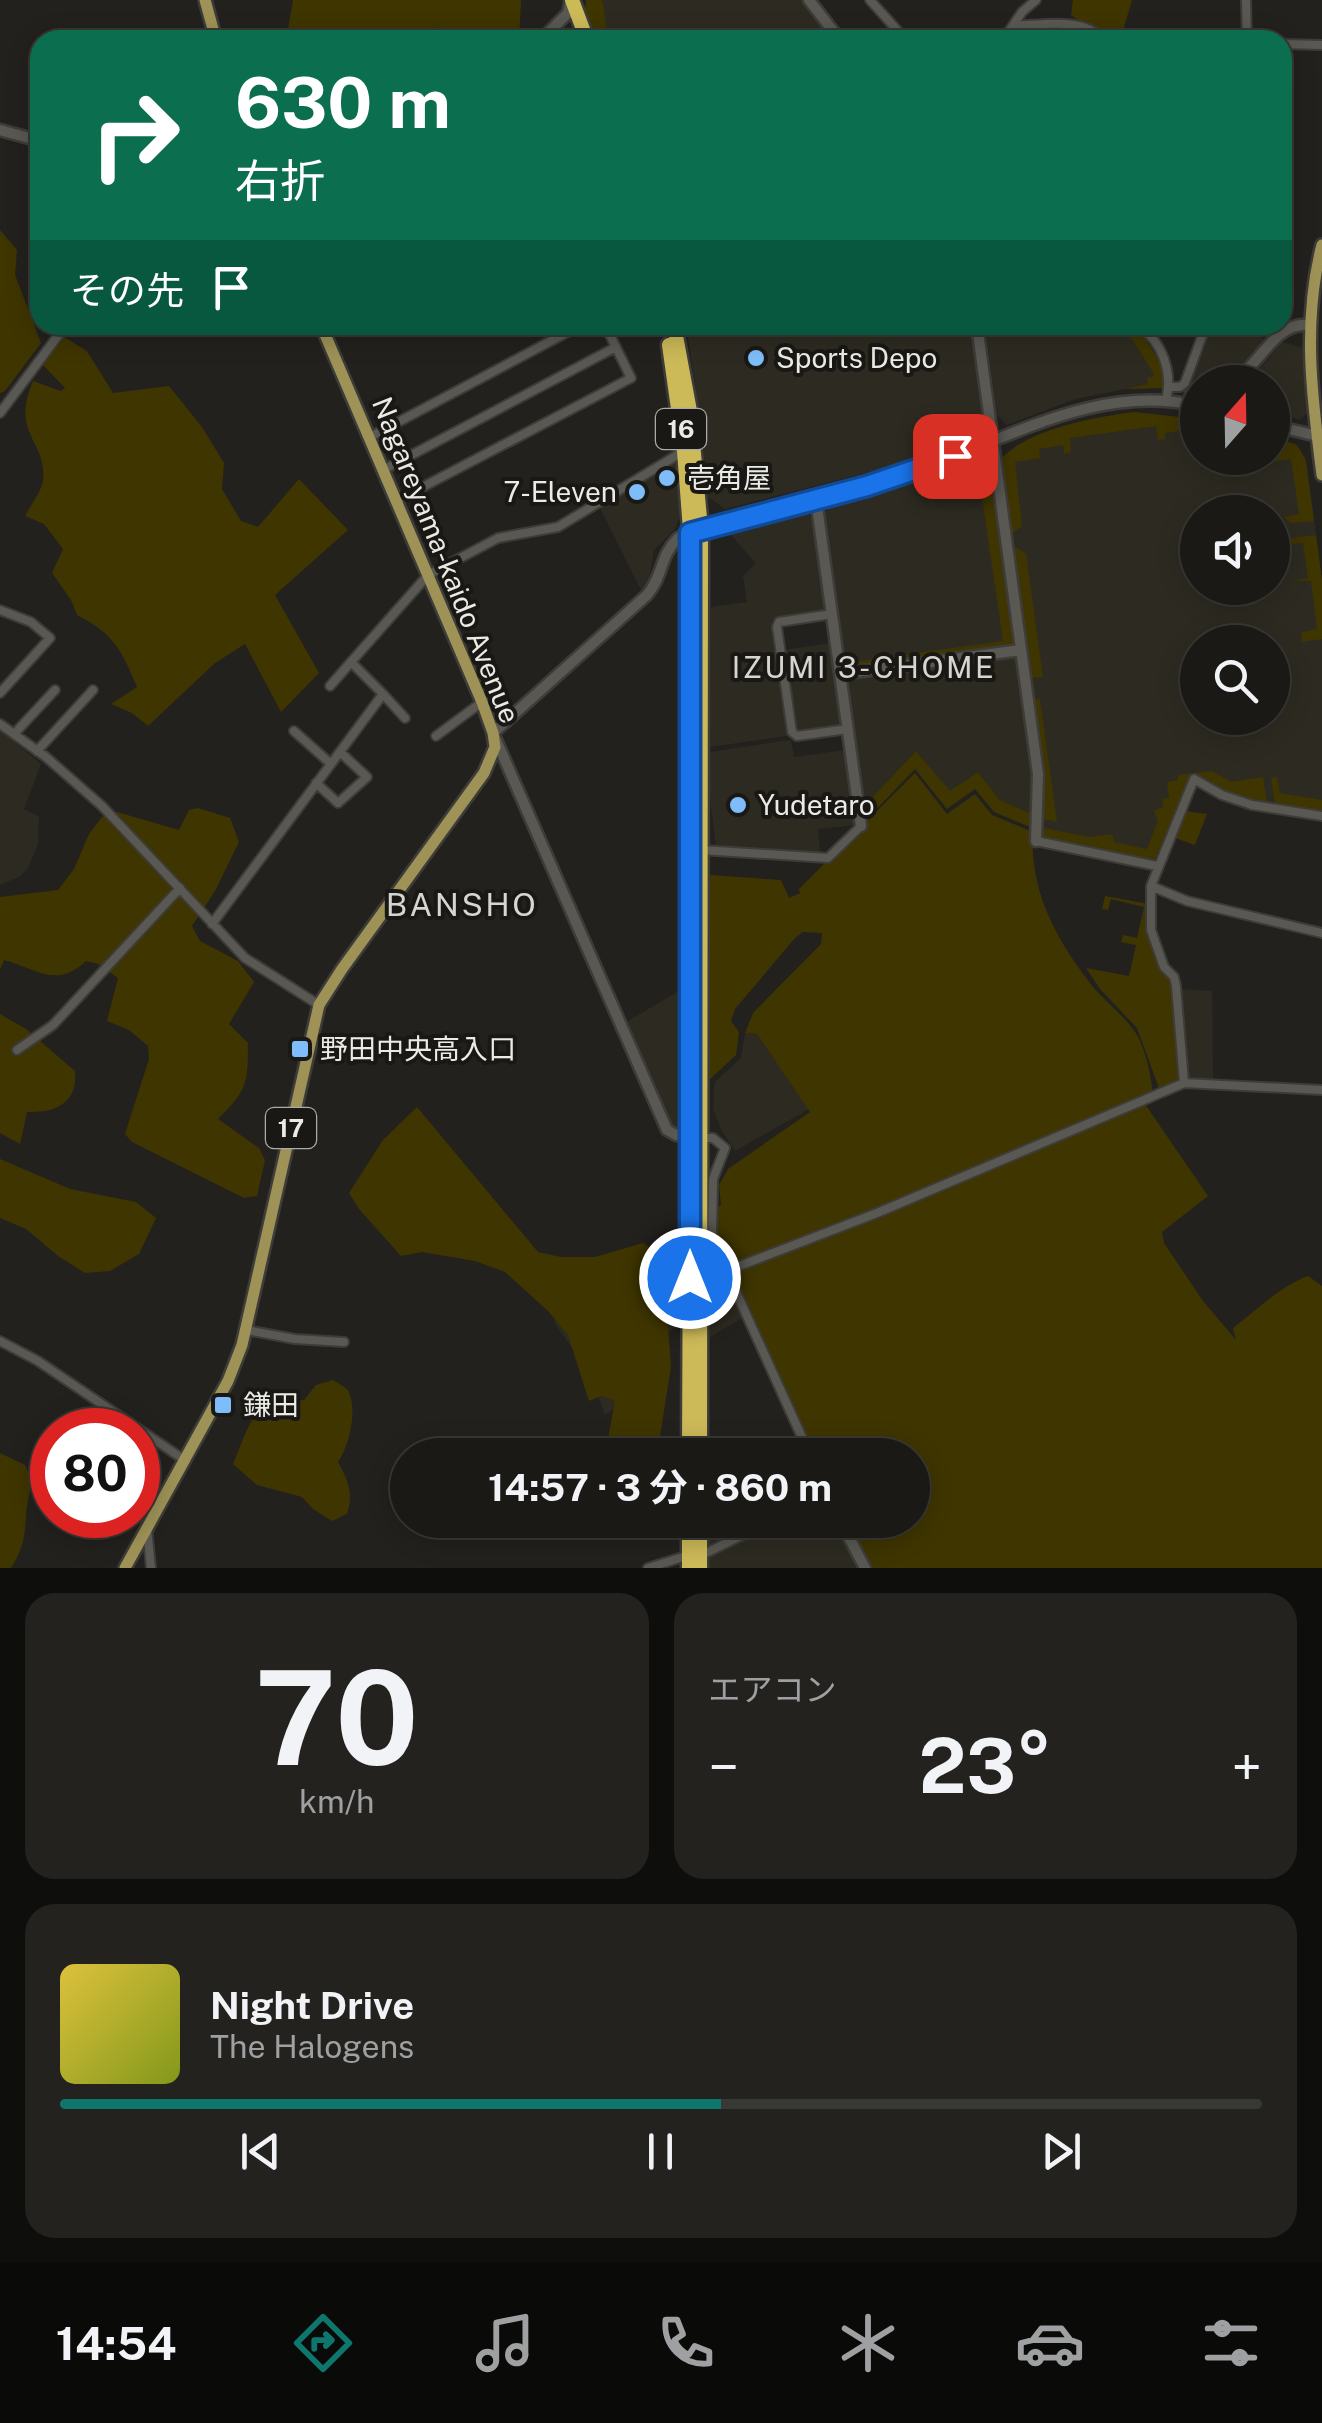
<!DOCTYPE html>
<html lang="ja">
<meta charset="utf-8">
<style>
body{margin:0;font-family:"Public Sans","Noto Sans JP",sans-serif;background:#23221f;color:#f1f3f6;height:100vh;display:flex;flex-direction:column;font-size:38px;white-space:nowrap}
*{box-sizing:border-box;margin:0}
p{font-size:32px;color:#9fa0a1}
.icon{flex:none;width:55px;height:55px;fill:none;stroke:currentColor;stroke-width:2;stroke-linecap:round;stroke-linejoin:round}
.map{position:relative;height:1568px;overflow:hidden}
.side{display:flex;flex-direction:column;gap:25px;padding:25px;background:#0e0e0c;flex:1}
.side>*{flex:none}
.hud{position:absolute;left:30px;top:30px;width:1262px;height:305px;border-radius:30px;box-shadow:0 5px 25px #0003,0 0 0 2px #383835;background:#0b6e4f;color:#fff;overflow:hidden}
.needle{width:65px;rotate:20deg}
.fabs{position:absolute;left:1180px;top:365px;display:grid;gap:20px}
.fabs a{display:grid;place-items:center;width:110px;height:110px;border-radius:50%;background:#1a1916;box-shadow:0 5px 25px #0003,0 0 0 2px #383835;font-size:50px}
.speed{position:absolute;left:30px;top:1408px;display:flex;gap:20px;font-size:50px;font-weight:700;text-align:center}
.speed>*{display:grid;place-content:center;width:130px;height:130px;border-radius:50%;background:#1a1916;box-shadow:0 5px 25px #0003,0 0 0 2px #383835;line-height:1}
.speed .limit{border:15px solid #d22;background:#fff;color:#111}
.pin{position:absolute;display:grid;place-items:center;width:85px;height:85px;color:#fff;margin:-42px;border-radius:20px;box-shadow:0 5px 15px #0006}
.me{position:absolute;width:110px;margin:-55px;rotate:0deg;stroke-linejoin:round;filter:drop-shadow(0 0 8px #0008)}
.turn{display:flex;align-items:center;gap:35px;height:210px;padding:0 40px;font-size:45px}
.turn .icon{width:130px;height:130px;stroke-width:2.5}
.turn b{display:block;font-size:70px;line-height:85px}
.then{display:flex;align-items:center;height:95px;padding:0 40px;background:#0003;gap:20px;font-size:38px}
.big{font-size:75px;font-weight:700;line-height:1.1}
.side .tile{flex:1;display:flex;flex-direction:column;justify-content:center;gap:15px;min-width:0;padding:0 35px;border-radius:30px;background:#23221f}
.side .dial{align-items:center;gap:0}
.dial b{font-size:130px;line-height:1}
.song{display:flex;align-items:center;gap:30px}
.cover{width:120px;height:120px;border-radius:15px;background:linear-gradient(135deg,hsl(50 70% 55%),hsl(70 70% 35%))}
.played{height:10px;border-radius:5px;background:linear-gradient(90deg,#0f766e 55%,#383835 55%)}
.keys{display:flex;justify-content:space-around;direction:ltr}
.heat{display:flex;justify-content:space-between;align-items:center;font-size:55px;direction:ltr}
.side .tiles{flex:1;display:grid;gap:25px;grid-template-columns:1fr 1fr}
.tile:last-child{grid-column:span 2}
.trip{position:absolute;left:390px;top:1438px;width:540px;height:100px;border-radius:50px;background:#1a1916;box-shadow:0 5px 25px #0003,0 0 0 2px #383835;font-weight:700;line-height:100px;text-align:center}
.menu{display:flex;height:160px;justify-content:space-around;align-items:center;background:#0a0a09;color:#9fa0a1}
.menu .icon{width:70px;height:70px}
.menu .selected{color:#0f766e}
.menu b{font-size:45px;color:#f1f3f6}
.map>svg:first-child{display:block}
</style>
<div class="map">
<svg width="1322" height="1568" viewBox="0 0 1322 1568">
<rect width="100%" height="100%" fill="#22211e"/>
<path fill="#2d2b21" fill-rule="evenodd" d="M586,0h218l29,40h-237l-11,-29z
M686,325h285l14,100 -13,13 -60,23 -187,48 -17,-12 -9,-87z
M985,325h146l15,13 18,50 -39,1 -50,10 -68,26 -10,-10z
M1208,325h17l40,14 -22,27 -15,11 -42,9z
M1282,342l22,6 6,54 -2,10 -8,8 -27,-7 -1,-31h-24z
M1134,412l63,7 1,39h74l1,-21 24,8 10,19 15,117v231l-69,-10 -32,-12 -29,-17 -37,86 -114,-22 3,-30 -4,-53 -39,-295 16,-14 48,-18zM1198,512h74v76h-74zM1198,642h74v76h-74z
M677,458l3,58 -5,13 -21,21 -5,31 -7,11 -44,-88z
M975,461l15,6 26,173 -171,25 -22,-150 7,-8 88,-25z
M806,513l8,5 13,90 -3,4 -52,8 16,113 -2,3 -76,11 1,-140 36,-5 -4,-26 13,-13 -26,-29z
M832,643l11,82 -45,8 -15,-83z
M1012,655l6,4 16,121v35l-34,-15 -22,-28 -28,20 -34,-41 -53,56 -16,-123 4,-6z
M0,730l41,34 -17,45 15,8 -1,27 -10,24 -9,9 -19,8z
M791,740l3,17 52,-7 9,75 -37,4 2,24 -104,-6 -6,-49v-46z
M1179,989l33,2 1,88h-28z
M681,990v139l-8,-1 -5,-6 -42,-100z
M745,1033l12,1 52,75 -74,42 -13,-20 -9,-22 1,-22 1,-5 26,-24z
M681,1230v94l-74,47 13,33 -15,11 -14,-40 -37,-53z
M708,1238l36,79 -36,21z
M707,1520h59l-58,27z
M780,1520h54l26,48h-152v-13z"/>
<path fill="#3f3500" d="M293,0h228l-2,39 -4,1h-70l-7,-13c-24,10 -60,24 -86,8l-4,5h-25l-4,-3 -4,3h-29z
M586,0h15l2,3 5,37h-12l-11,-29z
M1073,0h59l-10,34 -34,-7 -17,-12z
M0,230l17,20 -2,25 26,68 -36,48 -5,2z
M1113,325h18l10,8 24,36 -1,19 -38,1 22,-5 -1,-6 6,-1 1,-3 -22,-35z
M64,337l23,14 26,42 56,-7 33,41 22,36 -2,26 19,32 17,6 41,-48 49,51 -73,65 44,78 -38,39 -36,-68 -30,19 -67,63 -16,-13 -21,-9 26,-17c-16,-38 -23,-53 -60,-72l-6,-15 -19,-27 11,-24 -19,-25 -19,-8c5,-10 17,-25 18,-36 4,-40 -33,-45 -10,-99l28,10 4,-3 -22,-23z
M1134,412l63,7v15l-9,2 -1,-6 -22,3v6l-7,1 -2,-14 -86,12 1,14 -7,2 -1,-9 -24,4 1,9 -25,4 7,64 -12,9 -9,-76c27,-30 94,-42 133,-47z
M1273,437l24,8 8,13 9,63 -23,2 -8,-6 16,-3 -8,-55 -16,2z
M975,461l15,6 26,173 -5,7 -159,23 -7,-7 158,-22 -25,-171 -20,2v8l-27,3 -2,-5z
M1316,535l6,46v58l-21,3 1,-10 15,-3 -6,-48h-19l16,-3 -5,-35 -15,1 4,-6z
M1017,548l9,6 17,123 -13,1 -18,-129z
M1040,699l17,123 -14,-3v-38l-10,-81z
M916,751l34,40 28,-19 22,28 34,15v10l-4,2 -36,-15 -19,-23 -28,20 -32,-40 -48,50 -2,-2 -2,-10z
M1212,771l19,11 32,-5 4,26c-28,-2 -52,-16 -75,-29l-37,85 -4,2 -110,-24 4,-9 43,9 24,-3 2,8 33,7 11,-28 -4,-10 9,-4 -1,-8 7,-1 -2,-16 11,-2v-5z
M915,773l32,41 28,-20 17,21 41,17c-4,60 25,111 61,156 12,14 27,25 38,40 13,15 19,47 21,66l-82,41 74,-31 63,92 -46,36 2,11 39,58 33,39 -3,-12c24,-18 46,-41 75,-52l14,10v282h-452l-24,-48h66v-65h-98l-97,-219 -1,-27 5,-4 -2,-20 9,-16 82,-57 -53,-78 -12,-1 8,-20 68,-69 1,-11 -19,-1 -8,6 -60,71 -4,12 8,11 -3,23 -28,26 1,-206 72,5 8,18 11,-5 -1,-4z
M1277,777l3,16 42,7v12l-47,-8 -4,-26z
M198,808l32,10 9,24 -24,49 -23,35 8,15 38,20 16,21 -25,42 19,19c0,42 -1,47 -30,76l41,29 6,12 -8,36 -13,2 -112,-56 -7,-8 24,-75 -1,-13 -19,-16 -22,-9 11,-43 -20,-14 -12,-3c-30,28 -49,8 -82,-1l-4,10v-73l58,-7 16,-21 15,-35 13,-17 15,-5 62,18 10,-20z
M1185,811l22,3 -12,31 -23,-8z
M1105,896l44,8v27l25,53 9,96 -23,11 -23,-63 -37,-39 -14,-21 43,8 7,-31 -15,-3 2,-7 14,3 7,-31 -33,-8 -3,11 -6,-1z
M0,1014l26,15 49,42c3,33 -20,42 -48,41l-7,32 -20,-11z
M417,1107l121,145 23,5h34l48,-14 20,14 8,110 -14,88h-87l11,-8 27,-9 7,-37 -13,-5 -13,5 -21,-66 -20,-24 -43,-39 -30,-11 -53,-9 -21,4 -42,-47 -10,-16 34,-53z
M0,1159l70,30 66,13 20,16 -17,36 -29,17 -25,2 -27,-17 -32,-27 -26,-11z
M333,1380c2,1 13,8 14,9 12,18 2,58 -9,73 10,18 16,32 9,52l-15,7 -19,-12 -11,-12 -45,-12 -24,-21c21,-49 15,-57 71,-64l12,-15z
M0,1453l25,12 8,18c-13,32 0,52 -22,85h-11z"/>
<g fill="none" stroke-linecap="round" stroke-linejoin="round">
<defs>
<path id="street" d="M870,0l36,40
M1246,0l1,40
M1013,26c31,-1 68,-10 92,14
M1003,40l19,-28 14,-12
M1282,44l40,1
M1138,325c25,17 35,48 28,76
M1170,387h10l5,-4 21,-58
M1187,404l3,-12 8,-1
M0,413l66,-88
M370,437l211,-112
M383,470l233,-123
M396,501l235,-123 -26,-53
M0,610l31,12 19,16 -50,55
M832,614l-53,8 -2,5 15,105 5,4 51,-7
M330,686l21,-24
M383,694l22,24
M0,724l46,33 56,49 143,152 74,47
M294,731l37,33
M14,734l41,-44
M436,736l46,-34
M37,751l56,-61
M316,783l22,20 29,-26 -27,-25
M1036,841l121,25
M701,850l127,8 33,-32
M1151,886l36,15 135,32
M212,924l171,-230 -32,-32 77,-87 70,-37 60,-11 126,-76
M17,1050l36,-25 127,-137
M1184,1083l-8,-97 -2,-9 -10,-10 -13,-37v-44l43,-107 28,16 30,10 70,11
M700,1138h13l12,10 -12,31 -1,60 98,216
M729,1270l148,-57 307,-130 138,7
M246,1330l49,9 49,3
M0,1341l38,20 148,100
M147,1528l4,40
M700,1556l73,-36
M648,1568l41,-13"/>
<path id="secondary" d="M809,0l31,40
M541,40l27,-27 3,-13
M0,130l40,11
M977,325l61,449 -2,67
M1231,382c29,-15 42,-60 78,-57
M1272,425l45,11
M816,499l45,327
M840,674l181,-24
M695,1137l-19,-2 -9,-5 -174,-397 154,-138c17,-20 12,-38 31,-57 70,-29 148,-39 220,-61 98,-30 194,-96 300,-71
M840,1520l25,48"/>
<path id="primary" d="M205,0l11,40
M1322,245c-20,76 -10,153 0,230
M125,1568l103,-187 14,-36 77,-340 23,-36 142,-196 11,-26 -2,-14 -11,-31 -161,-377"/>
<path id="highway" d="M572,0l15,40
M674,325l16,86 11,118 -1,926
M669,345l15,106 8,106
M689,1455l3,-746
M689,1568v-48
M700,1568v-48"/>
</defs>
<use href="#street" stroke="#3d3c39" stroke-width="12"/>
<use href="#secondary" stroke="#3d3c39" stroke-width="15"/>
<use href="#primary" stroke="#3d3c39" stroke-width="16"/>
<use href="#highway" stroke="#3d3c39" stroke-width="19"/>
<use href="#street" stroke="#595853" stroke-width="8"/>
<use href="#secondary" stroke="#595853" stroke-width="10"/>
<use href="#primary" stroke="#9e9256" stroke-width="11"/>
<use href="#highway" stroke="#ccb958" stroke-width="14"/>
</g>
<g fill="none" stroke-linecap="round" stroke-linejoin="round">
<defs>
<path id="route" d="M690,1278v-745l177,-47 88,-30"/>
</defs>
<use href="#route" stroke="#114b97" stroke-width="25"/>
<use href="#route" stroke="#1a73e8" stroke-width="18"/>
</g>
<g fill="#7ebdf9" stroke="#191814" stroke-width="4">
<circle cx="756" cy="358" r="10"/>
<circle cx="667" cy="478" r="10"/>
<circle cx="637" cy="492" r="10"/>
<circle cx="738" cy="805" r="10"/>
<rect x="290" y="1039" width="20" height="20" rx="5"/>
<rect x="213" y="1395" width="20" height="20" rx="5"/>
</g>
<g text-anchor="middle" stroke-width="8" stroke-linejoin="round" paint-order="stroke">
<g fill="#191814" stroke="#ababa8" stroke-width="2.5">
<rect x="656" y="409" width="50" height="40" rx="8"/>
<rect x="266" y="1108" width="50" height="40" rx="8"/>
</g>
<g font-size="25" font-weight="bold" fill="#eaeae7">
<text x="681" y="438">16</text>
<text x="291" y="1137">17</text>
</g>
<g font-size="28" fill="#eaeae7" stroke="#191814" text-anchor="start">
<text x="776" y="368">Sports Depo</text>
<text x="687" y="488">壱角屋</text>
<text x="617" y="502" text-anchor="end">7-Eleven</text>
<text x="758" y="815">Yudetaro</text>
<text x="320" y="1059">野田中央高入口</text>
<text x="243" y="1415">鎌田</text>
</g>
<g font-size="28" fill="#eaeae7" stroke="#191814">
<text transform="translate(446 560) rotate(68)" y="10">Nagareyama-kaido Avenue</text>
</g>
<g font-size="30" letter-spacing="2.5" fill="#d6d5d0" stroke="#191814">
<text x="864" y="678">IZUMI 3-CHOME</text>
</g>
<g font-size="32" letter-spacing="2.5" fill="#d6d5d0" stroke="#191814">
<text x="462" y="916">BANSHO</text>
</g>
</g>
</svg>
<div class="fabs">
<a><svg class="needle" viewBox="-14 -14 28 28"><path d="M0-13l5 13h-10z" fill="#e53935"/><path d="M0 13l5-13h-10z" fill="#9fa0a1"/></svg></a>
<a><svg class="icon" aria-label="sound" viewBox="0 0 24 24"><path d="M4 9h4l5-4v14l-5-4H4zM17 9q2 3 0 6"/></svg></a>
<a><svg class="icon" aria-label="search" viewBox="0 0 24 24"><circle cx="10" cy="10" r="6"/><path d="M15 15l6 6"/></svg></a>
</div>
<div class="speed"><div class="limit">80</div></div>
<div class="pin" style="left:955px;top:456px;background:#d93025"><svg class="icon" aria-label="arrive" viewBox="0 0 24 24"><path d="M6 21V4h12l-3 4 3 4H6"/></svg></div>
<svg class="me" style="left:690px;top:1278px" viewBox="-20 -20 40 40"><circle r="17" fill="#1a73e8" stroke="#fff" stroke-width="3"/><path d="M0-11L8 9 0 5-8 9z" fill="#fff"/></svg>
<div class="trip">14:57 · 3 分 · 860 m</div>
<div class="hud">
<div class="turn"><svg class="icon" aria-label="right" viewBox="0 0 24 24"><path d="M7 20v-9h11M14 6l5 5-5 5"/></svg><div><b>630 m</b>右折</div></div>
<div class="then">その先<svg class="icon" aria-label="arrive" viewBox="0 0 24 24"><path d="M6 21V4h12l-3 4 3 4H6"/></svg></div>
</div>
</div>
<section class="side">
<div class="tiles">
<div class="tile dial"><b>70</b><p>km/h</p></div>
<div class="tile"><p>エアコン</p>
<div class="heat"><a>−</a><b class="big">23°</b><a>+</a></div>
</div>
<div class="tile">
<div class="song"><i class="cover"></i><div><b>Night Drive</b><p>The Halogens</p></div></div>
<div class="played"></div>
<div class="keys"><svg class="icon" aria-label="previous" viewBox="0 0 24 24"><path d="M18 5L8 12l10 7zM5 5v14"/></svg><svg class="icon" aria-label="pause" viewBox="0 0 24 24"><path d="M8 5v14M16 5v14"/></svg><svg class="icon" aria-label="next" viewBox="0 0 24 24"><path d="M6 5l10 7-10 7zM19 5v14"/></svg></div>
</div>
</div>
</section>
<nav class="menu">
<b>14:54</b>
<svg class="icon selected" aria-label="directions" viewBox="0 0 24 24"><path d="M12 3l9 9-9 9-9-9zM9 14v-3h6M13 9l2 2-2 2"/></svg>
<svg class="icon" aria-label="music" viewBox="0 0 24 24"><path d="M9 18V5l10-2v13"/><circle cx="6" cy="18" r="3"/><circle cx="16" cy="16" r="3"/></svg>
<svg class="icon" aria-label="phone" viewBox="0 0 24 24"><path d="M5 4h4l2 5-3 2q2 4 5 5l2-3 5 2v4C11 20 4 13 5 4z"/></svg>
<svg class="icon" aria-label="climate" viewBox="0 0 24 24"><path d="M12 3v18M4 7l16 10M4 17L20 7"/></svg>
<svg class="icon" aria-label="car" viewBox="0 0 24 24"><path d="M5 17H2v-5l4-1 3-4h7l3 4 3 1v5h-3M9 17h6M6 11h13"/><circle cx="7" cy="17" r="2"/><circle cx="17" cy="17" r="2"/></svg>
<svg class="icon" aria-label="filters" viewBox="0 0 24 24"><path d="M4 7h16M4 17h16"/><circle cx="9" cy="7" r="2"/><circle cx="15" cy="17" r="2"/></svg>
</nav>
